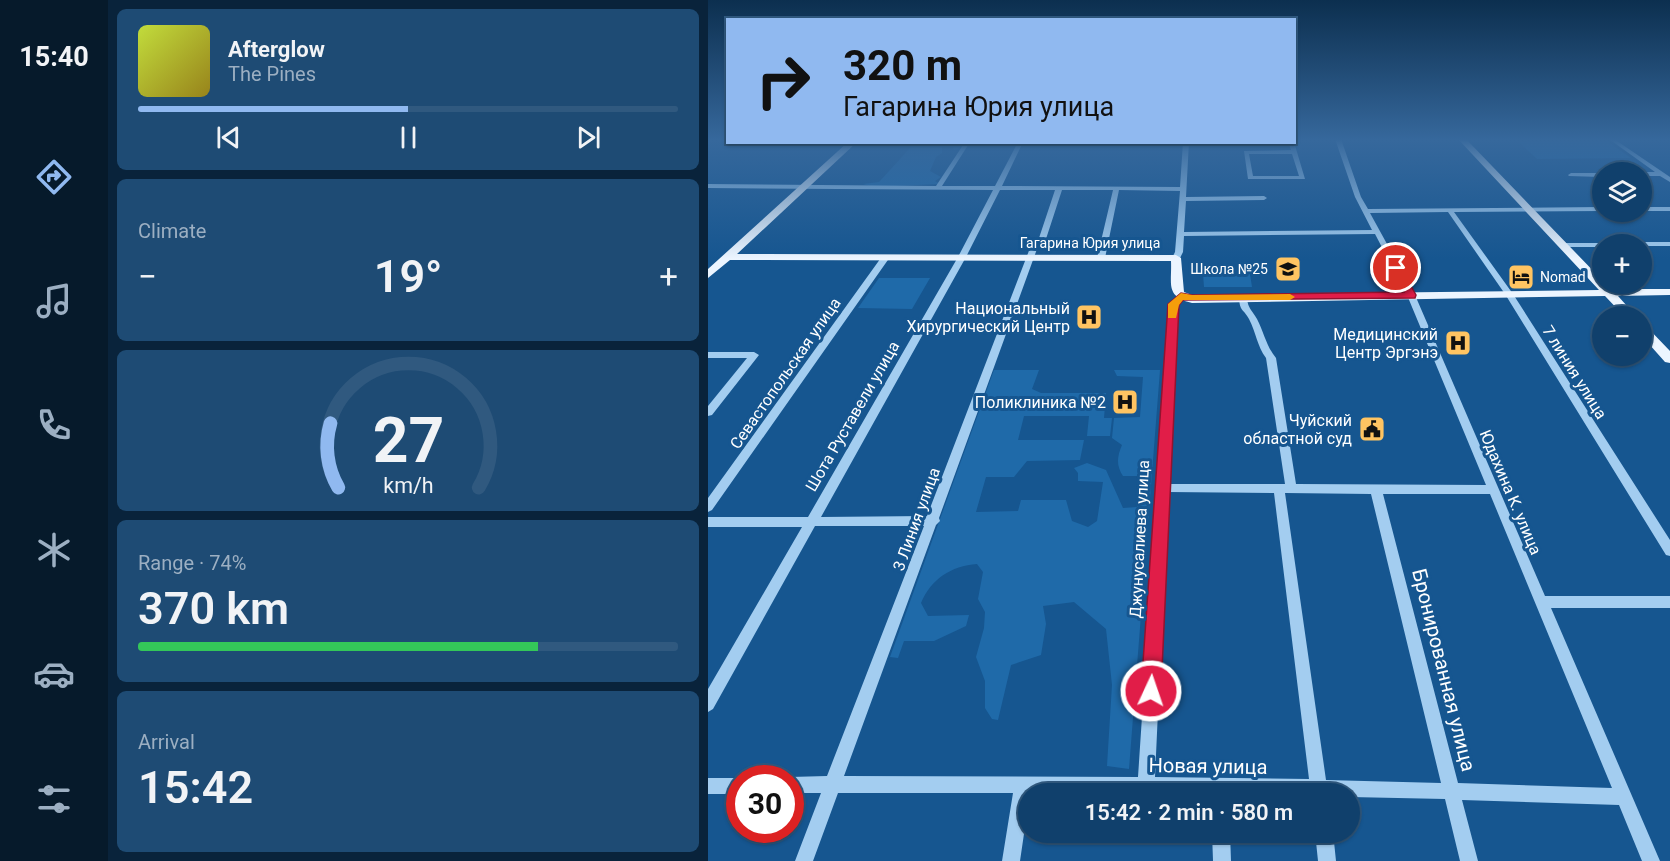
<!DOCTYPE html>
<meta charset="utf-8">
<style>
body{margin:0;font-family:Roboto,sans-serif;background:#1e4b74;color:#f1f3f6;height:100vh;display:flex;flex-direction:column;font-size:22px;white-space:nowrap}
*{box-sizing:border-box;margin:0}
p{font-size:20px;color:#9cafc2}
.icon{flex:none;width:33px;height:33px;fill:none;stroke:currentColor;stroke-width:2;stroke-linecap:round;stroke-linejoin:round}
.map{position:relative;flex:1;overflow:hidden}
.details{display:flex;flex-direction:column;gap:9px;padding:9px;background:#09233b;width:600px}
.details>*{flex:none}
.top-card{position:absolute;left:18px;top:18px;width:570px;height:126px;border-radius:0px;box-shadow:0 2px 4px #0004,0 0 0 2px #30597f;background:#90b9f0;color:#111;overflow:hidden}
.fabs{position:absolute;left:884px;top:162px;display:grid;gap:12px}
.fabs a{display:grid;place-items:center;width:60px;height:60px;border-radius:50%;background:#10406c;box-shadow:0 2px 4px #0004,0 0 0 2px #30597f;font-size:30px}
.speed{position:absolute;left:18px;top:765px;display:flex;gap:12px;font-size:30px;font-weight:700;text-align:center}
.speed>*{display:grid;place-content:center;width:78px;height:78px;border-radius:50%;background:#10406c;box-shadow:0 2px 4px #0004,0 0 0 2px #30597f;line-height:1}
.speed .limit{border:9px solid #d22;background:#fff;color:#111}
.pin{position:absolute;display:grid;place-items:center;width:51px;height:51px;color:#fff;margin:-26px;border:3px solid #fff;border-radius:50%;box-shadow:0 2px 6px #0007}
.me{position:absolute;width:66px;margin:-33px;rotate:3deg;stroke-linejoin:round;filter:drop-shadow(0 0 4px #0008)}
.turn{display:flex;align-items:center;gap:21px;height:126px;padding:0 18px;font-size:27px}
.turn .icon{width:78px;height:78px;stroke-width:2.5}
.turn b{display:block;font-size:42px;line-height:51px}
.big{font-size:45px;font-weight:600;line-height:1.1}
.details .widget{flex:1;display:flex;flex-direction:column;justify-content:center;gap:9px;min-width:0;padding:0 21px;border-radius:9px;background:#1e4b74}
.details .dial{align-items:center;gap:0}
.dial svg{height:156px;overflow:visible;fill:none;stroke:#30597f;stroke-width:7;stroke-linecap:round;text-anchor:middle}
.dial text{fill:#f1f3f6;stroke:none}
.song{display:flex;align-items:center;gap:18px}
.cover{width:72px;height:72px;border-radius:9px;background:linear-gradient(135deg,hsl(70 70% 55%),hsl(50 70% 35%))}
.played{height:6px;border-radius:3px;background:linear-gradient(90deg,#90b9f0 50%,#30597f 50%)}
.keys{display:flex;justify-content:space-around;direction:ltr}
.heat{display:flex;justify-content:space-between;align-items:center;font-size:33px;direction:ltr}
.charge{height:9px;border-radius:4px;background:linear-gradient(90deg,#34c759 74%,#30597f 0)}
.trip{position:absolute;left:310px;top:783px;width:342px;height:60px;border-radius:30px;background:#10406c;box-shadow:0 2px 4px #0004,0 0 0 2px #30597f;font-weight:600;line-height:60px;text-align:center}
main{display:flex;flex:1;min-height:0}
.menu{display:flex;flex-direction:column;width:108px;justify-content:space-around;align-items:center;background:#061a2b;color:#9cafc2}
.menu .icon{width:42px;height:42px}
.menu .active{color:#90b9f0}
.menu b{font-size:27px;color:#f1f3f6}
.map>svg:first-child{display:block}
</style>
<main>
<nav class="menu">
<b>15:40</b>
<svg class="icon active" aria-label="directions" viewBox="0 0 24 24"><path d="M12 3l9 9-9 9-9-9zM9 14v-3h6M13 9l2 2-2 2"/></svg>
<svg class="icon" aria-label="music" viewBox="0 0 24 24"><path d="M9 18V5l10-2v13"/><circle cx="6" cy="18" r="3"/><circle cx="16" cy="16" r="3"/></svg>
<svg class="icon" aria-label="phone" viewBox="0 0 24 24"><path d="M5 4h4l2 5-3 2q2 4 5 5l2-3 5 2v4C11 20 4 13 5 4z"/></svg>
<svg class="icon" aria-label="climate" viewBox="0 0 24 24"><path d="M12 3v18M4 7l16 10M4 17L20 7"/></svg>
<svg class="icon" aria-label="car" viewBox="0 0 24 24"><path d="M5 17H2v-5l4-1 3-4h7l3 4 3 1v5h-3M9 17h6M6 11h13"/><circle cx="7" cy="17" r="2"/><circle cx="17" cy="17" r="2"/></svg>
<svg class="icon" aria-label="filters" viewBox="0 0 24 24"><path d="M4 7h16M4 17h16"/><circle cx="9" cy="7" r="2"/><circle cx="15" cy="17" r="2"/></svg>
</nav>
<section class="details">
<div class="widget">
<div class="song"><i class="cover"></i><div><b>Afterglow</b><p>The Pines</p></div></div>
<div class="played"></div>
<div class="keys"><svg class="icon" aria-label="previous" viewBox="0 0 24 24"><path d="M18 5L8 12l10 7zM5 5v14"/></svg><svg class="icon" aria-label="pause" viewBox="0 0 24 24"><path d="M8 5v14M16 5v14"/></svg><svg class="icon" aria-label="next" viewBox="0 0 24 24"><path d="M6 5l10 7-10 7zM19 5v14"/></svg></div>
</div>
<div class="widget"><p>Climate</p>
<div class="heat"><a>−</a><b class="big">19°</b><a>+</a></div>
</div>
<div class="widget dial"><svg viewBox="0 0 100 80">
<path d="M14 69A42 42 0 1 1 86 69"/>
<path d="M14 69A42 42 0 0 1 10 36" stroke="#90b9f0"/>
<text x="50" y="56" font-size="32" font-weight="700">27</text>
<text x="50" y="72" font-size="11">km/h</text>
</svg></div>
<div class="widget"><p>Range · 74%</p><b class="big">370 km</b><div class="charge"></div></div>
<div class="widget"><p>Arrival</p><b class="big">15:42</b></div>
</section>
<div class="map">
<svg width="962" height="861" viewBox="0 0 962 861">
<rect width="100%" height="100%" fill="#165690"/>
<path fill="#1f6aa9" d="M810,141h89l24,17 -94,1z
M196,143h53l6,4 -9,3 -1,-3h-11v6l-6,4 -6,14 11,6 -6,4 5,3 -66,3 -11,-3 16,-2 32,-35z
M495,274h47l2,13h-48z
M171,278h51l-18,31 -54,-1z
M286,370h45l-7,19 9,4h65l-2,25h8l-2,18h-23l2,-20h-65l-6,24h66l-4,20 -53,1 -13,16h-28l-10,35 42,-1 3,-11h45l6,21 16,6 9,-6 6,-39 -25,-1v-8l-4,-5 13,-5 19,7 17,38 14,-1 2,-31h-16c-7,-11 -6,-19 -1,-31l-10,-7 2,-20 26,-1 3,-40 -26,-1 -3,-6h46l-31,399 -22,-3 5,-81 -6,-56 -32,-27 -31,4 3,18 -5,31 -30,10 -13,55 -6,-1 -7,-11v-27l-9,-24 8,-29 1,-16 -7,-13 5,-27 -6,-8c-26,2 -46,15 -56,39l7,13 41,-1 -3,11 -32,15h-30l-6,17 -8,-1z"/>
<g fill="none" stroke-linecap="round" stroke-linejoin="round">
<path fill="#a3cdf0" fill-rule="evenodd" d="M7,139h13v3z
M627,139h6l20,58 7,12 234,-2v4l-148,1 59,82 157,246v16l-4,-1 -161,-261 -57,-82 -78,1 45,82 130,301h125v12h-119l109,253h-18l-23,-56 -157,-5 16,61h-18l-15,-62 -95,-2v-3l-320,-1 -10,68h-18l11,-68h-175l-25,68h-18l26,-68h-31v-15h-4l4,-1 37,-1 97,-250h-109l-102,183 -5,3v-23l94,-162h-94v-10h100l150,-260 35,-67 -285,-2v-4l228,2 29,-44h5l-28,44h53l23,-44h5l-21,44 178,1 3,-45h6l-3,55 78,-1 3,2 -3,2 -78,1 -2,31 188,-2 -17,-33zM292,190h55l-17,51 -8,7 -103,268 -106,1 145,-260zM354,190h51l-16,68 4,2 4,-2 14,-68 61,1 -5,61 -3,6 4,2h3l4,-8 1,-16 191,-2 32,61 79,190 -190,-1 -20,-126c-10,-12 -12,-26 -19,-39 -5,-9 -9,-10 -10,-21l-4,-2 -4,2c1,14 4,10 10,21 7,13 8,27 17,39l19,126h-116l8,-175 8,-13 -4,-2h-3l-9,15 -12,176 -2,3 2,3 -19,286 -294,-1 92,-251 4,-4 -1,-3 98,-269 8,-7zM460,492l106,1 35,286 -154,-2zM577,493l86,1 70,289 -115,-3zM675,494h107l122,294 -154,-5z
M901,139h5l56,38v5l-10,-6h-19l-1,-4h15z
M580,142h6l11,37h-57l-4,-28 47,-1zM541,154h43l7,22h-46z
M863,173h31v4l-33,-1 -1,-1z
M933,207h29v4h-29z
M917,242h45v4h-29v-2h-16z
M852,243h42l3,1h-3v3h-42z
M175,255l7,2 -178,253 -4,2v-14z
M0,352h46l5,3 -47,60 -4,1v-10l39,-48h-39z
M0,778h34h-2v16h-32z
M504,832h18l1,29h-18z
M607,832h18l3,29h-18z"/>
<path fill="#ecf5ff" fill-rule="evenodd" d="M750,139h8l136,141v4h3l6,5h59v6l-52,1 18,20h-12l-19,-20 -413,7c-27,-7 -20,-18 -21,-42l-441,-1 -22,18v-9l140,-127h9l-120,112 439,1 5,3 3,34 8,3 407,-5z
M933,324l4,1 25,26v12l-5,-1 -24,-27z"/>
</g>
<linearGradient id="sky" x2="0" y2="1"><stop stop-color="#0c2f4f"/><stop offset="0.54" stop-color="#36689c"/><stop offset="1" stop-color="#36689c" stop-opacity="0"/></linearGradient>
<rect width="962" height="259" fill="url(#sky)"/>
<path fill="#e11d48" stroke="#92132f" stroke-width="1.5" d="M685,266l8,2 15,27 -1,3 -232,2 -4,5 -18,386 -3,7 -7,3 -7,-3 -3,-7 27,-387 13,-11 11,2 212,-3 -12,-24z"/>
<path fill="#f59e0b" d="M473,293l11,2 98,-1 5,3 -5,3h-107l-4,5 -3,13h-8v-14z"/>
<defs>
<symbol id="school-square" viewBox="-11 -11 22 22"><rect x="-9" y="-9" width="18" height="18" rx="4" fill="#ffc462" stroke="#165690"/><path d="M0-5L7-2L0 1L-7-2ZM-4 1L0 2.5L4 1V4Q0 6-4 4Z" fill="#111"/></symbol>
<symbol id="hotel-square" viewBox="-11 -11 22 22"><rect x="-9" y="-9" width="18" height="18" rx="4" fill="#ffc462" stroke="#165690"/><path d="M-6-4.5h1.5V1H6V5H4.5V3h-9V5H-6ZM-4 0a1.8 1.8 0 1 1 3.6 0ZM.5 0V-2.5h3Q6-2.5 6 0Z" fill="#111"/></symbol>
<symbol id="hospital-square" viewBox="-11 -11 22 22"><rect x="-9" y="-9" width="18" height="18" rx="4" fill="#ffc462" stroke="#165690"/><path d="M-5-5h3v3.5h4V-5h3V5h-3V1.5h-4V5h-3Z" fill="#111"/></symbol>
<symbol id="civic-square" viewBox="-11 -11 22 22"><rect x="-9" y="-9" width="18" height="18" rx="4" fill="#ffc462" stroke="#165690"/><path d="M-.6-6.5H3V-4.5H.6V-3L4-1V1h2V6H-6V1h2V-1L-.6-3ZM-1.2 2.5V6h2.4V2.5Z" fill="#111"/></symbol>
</defs>
<g fill-rule="evenodd">
<use href="#school-square" x="565" y="254" width="30" height="30"/>
<use href="#hotel-square" x="798" y="262" width="30" height="30"/>
<use href="#hospital-square" x="366" y="302" width="30" height="30"/>
<use href="#hospital-square" x="735" y="328" width="30" height="30"/>
<use href="#hospital-square" x="402" y="387" width="30" height="30"/>
<use href="#civic-square" x="649" y="414" width="30" height="30"/>
</g>
<g text-anchor="middle" stroke-width="6" stroke-linejoin="round" paint-order="stroke">
<g font-size="14" fill="#fff" stroke="#165690">
<text x="382" y="248">Гагарина Юрия улица</text>
</g>
<g font-size="14" fill="#fff" stroke="#165690" text-anchor="end">
<text x="560" y="274">Школа №25</text>
<text x="832" y="282" text-anchor="start">Nomad</text>
</g>
<g font-size="16" fill="#fff" stroke="#165690" text-anchor="end">
<text x="362" y="314">Национальный<tspan x="362" dy="18">Хирургический Центр</tspan></text>
<text x="730" y="340">Медицинский<tspan x="730" dy="18">Центр Эргэнэ</tspan></text>
<text x="398" y="408">Поликлиника №2</text>
<text x="644" y="426">Чуйский<tspan x="644" dy="18">областной суд</tspan></text>
</g>
<g font-size="16" fill="#fff" stroke="#165690">
<text transform="translate(867 372) rotate(58)" y="6">7 линия улица</text>
<text transform="translate(77 373) rotate(-55)" y="6">Севастопольская улица</text>
<text transform="translate(144 416) rotate(-60)" y="6">Шота Руставели улица</text>
<text transform="translate(803 492) rotate(67)" y="6">Юдахина К. улица</text>
<text transform="translate(208 519) rotate(-70)" y="6">3 Линия улица</text>
<text transform="translate(431 539) rotate(-87)" y="6">Джунусалиева улица</text>
</g>
<g font-size="20" fill="#fff" stroke="#165690">
<text transform="translate(736 670) rotate(76)" y="7">Бронированная улица</text>
<text transform="translate(500 766) rotate(1)" y="7">Новая улица</text>
</g>
</g>
</svg>
<div class="fabs">
<a><svg class="icon" aria-label="layers" viewBox="0 0 24 24"><path d="M12 4l9 5-9 5-9-5zM3 14l9 5 9-5"/></svg></a>
<a>+</a>
<a>−</a>
</div>
<div class="speed"><div class="limit">30</div></div>
<div class="pin" style="left:688px;top:268px;background:#d93025"><svg class="icon" aria-label="arrive" viewBox="0 0 24 24"><path d="M6 21V4h12l-3 4 3 4H6"/></svg></div>
<svg class="me" style="left:443px;top:691px" viewBox="-20 -20 40 40"><circle r="17" fill="#e11d48" stroke="#fff" stroke-width="3"/><path d="M0-11L8 9 0 5-8 9z" fill="#fff"/></svg>
<div class="trip">15:42 · 2 min · 580 m</div>
<div class="top-card">
<div class="turn"><svg class="icon" aria-label="right" viewBox="0 0 24 24"><path d="M7 20v-9h11M14 6l5 5-5 5"/></svg><div><b>320 m</b>Гагарина Юрия улица</div></div>
</div>
</div>
</main>
